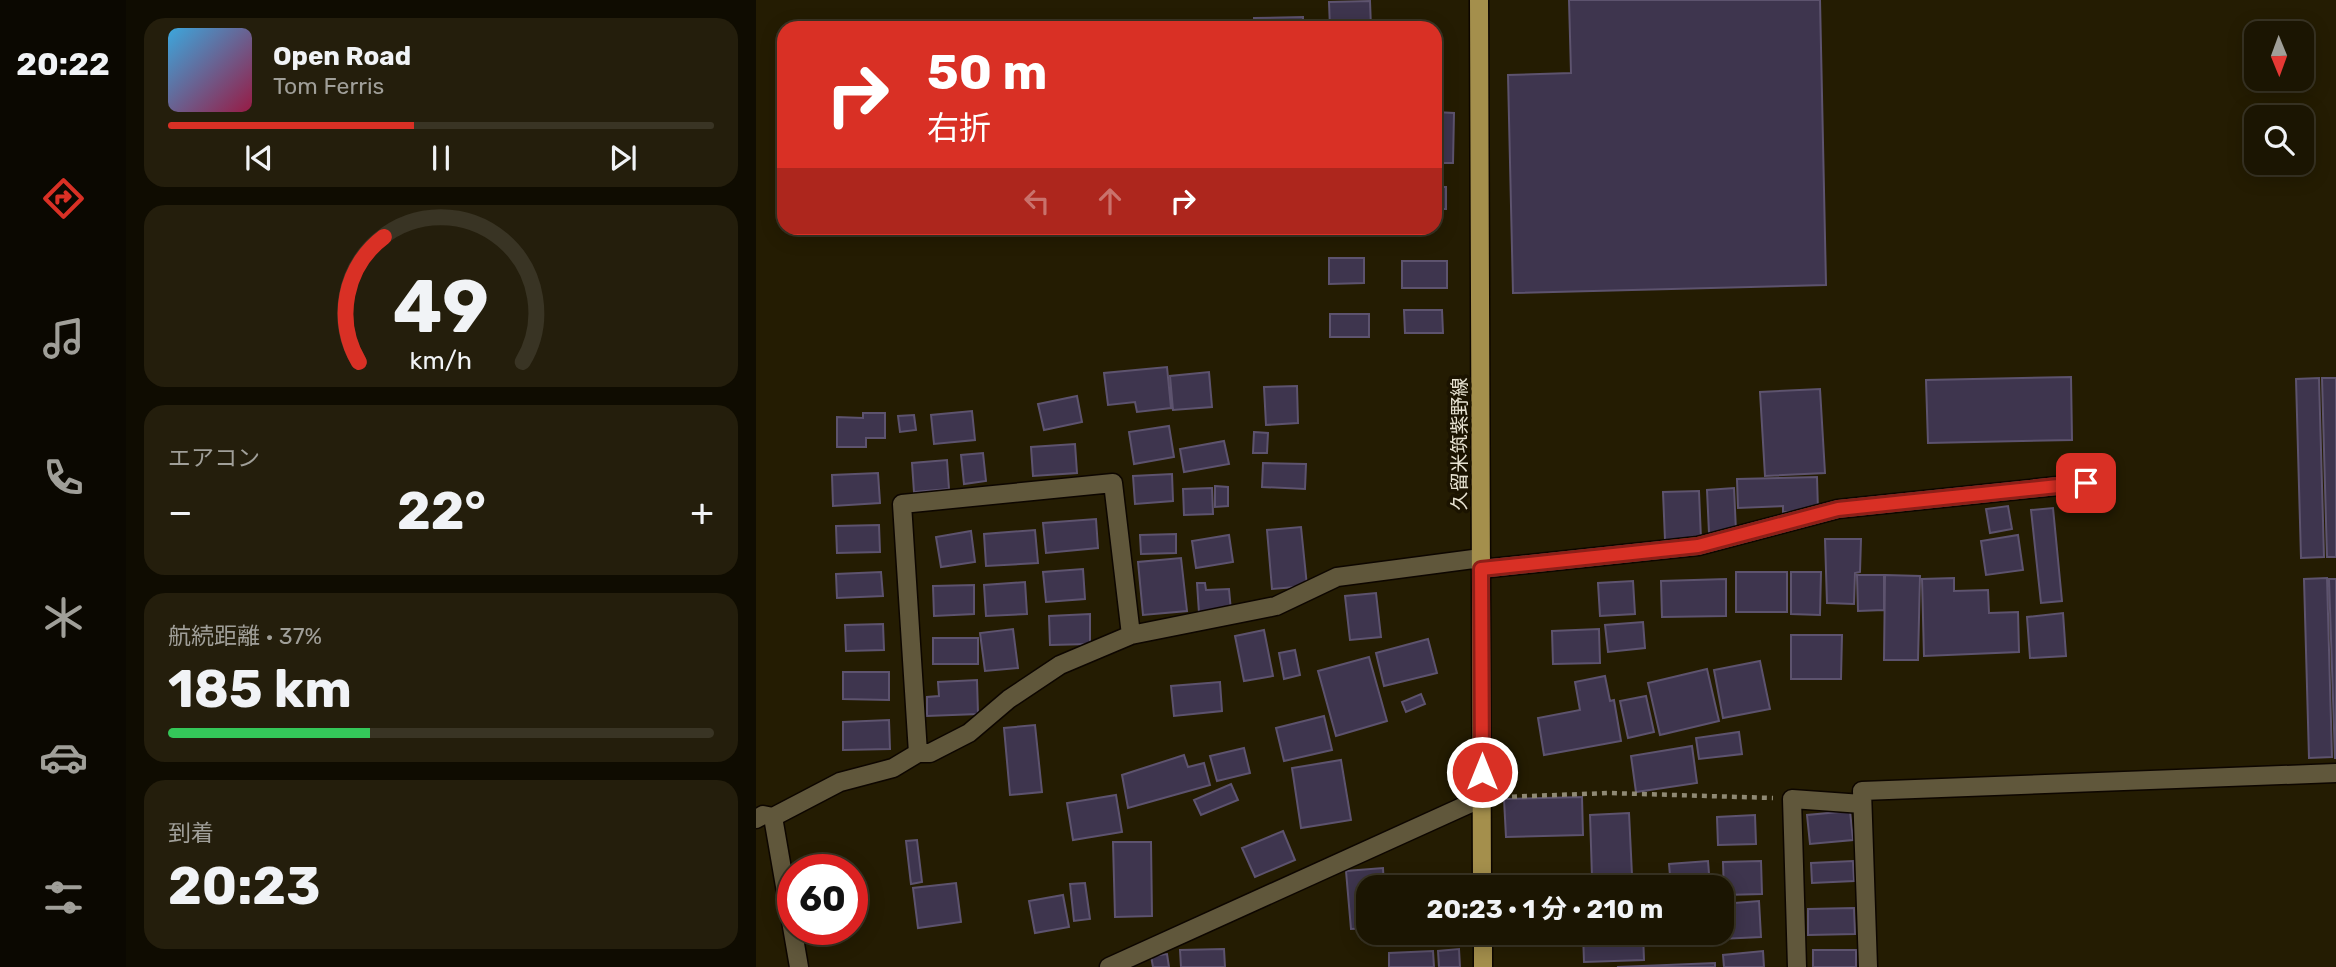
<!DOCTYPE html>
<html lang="ja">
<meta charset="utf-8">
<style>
body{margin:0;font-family:Rubik,"Noto Sans JP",sans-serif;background:#241e0c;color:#f1f3f6;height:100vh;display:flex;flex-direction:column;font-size:26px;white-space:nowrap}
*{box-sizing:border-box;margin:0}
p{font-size:23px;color:#a09f99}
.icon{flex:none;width:38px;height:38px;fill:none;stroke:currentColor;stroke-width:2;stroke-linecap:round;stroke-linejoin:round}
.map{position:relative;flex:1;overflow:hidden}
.drawer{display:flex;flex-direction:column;gap:18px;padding:18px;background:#0f0c01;width:630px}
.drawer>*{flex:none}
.top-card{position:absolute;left:21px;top:21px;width:665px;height:214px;border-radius:21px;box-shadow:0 4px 18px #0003,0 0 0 2px #393424;background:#d93025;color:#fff;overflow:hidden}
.needle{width:46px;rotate:179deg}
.tools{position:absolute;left:1488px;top:21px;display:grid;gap:14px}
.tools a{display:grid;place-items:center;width:70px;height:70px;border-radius:14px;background:#1b1502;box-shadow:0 4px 18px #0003,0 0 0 2px #393424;font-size:35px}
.speed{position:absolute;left:21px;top:854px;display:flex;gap:14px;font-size:35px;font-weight:700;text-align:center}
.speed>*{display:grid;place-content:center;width:91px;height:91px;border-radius:50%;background:#1b1502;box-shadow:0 4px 18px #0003,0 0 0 2px #393424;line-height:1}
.speed .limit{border:10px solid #d22;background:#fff;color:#111}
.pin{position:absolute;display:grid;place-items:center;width:60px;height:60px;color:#fff;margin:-30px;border-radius:14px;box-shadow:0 4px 10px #0006}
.me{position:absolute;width:77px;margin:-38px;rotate:0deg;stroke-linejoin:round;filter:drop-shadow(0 0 5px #0008)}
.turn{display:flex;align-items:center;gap:24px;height:147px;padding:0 35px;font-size:32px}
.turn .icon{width:91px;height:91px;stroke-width:2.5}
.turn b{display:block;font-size:49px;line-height:60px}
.lanes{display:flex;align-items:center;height:66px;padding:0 35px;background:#0003;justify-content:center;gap:35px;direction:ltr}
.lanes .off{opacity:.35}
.big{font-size:52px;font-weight:700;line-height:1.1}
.drawer .card{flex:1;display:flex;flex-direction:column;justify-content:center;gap:10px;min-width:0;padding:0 24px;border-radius:21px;background:#241e0c}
.drawer .dial{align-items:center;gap:0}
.dial svg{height:182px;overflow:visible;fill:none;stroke:#393424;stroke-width:7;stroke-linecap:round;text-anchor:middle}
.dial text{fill:#f1f3f6;stroke:none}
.song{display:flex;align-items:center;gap:21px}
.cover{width:84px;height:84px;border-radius:10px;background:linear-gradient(135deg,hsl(200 70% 55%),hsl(340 70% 35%))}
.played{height:7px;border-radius:4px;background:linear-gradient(90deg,#d93025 45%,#393424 45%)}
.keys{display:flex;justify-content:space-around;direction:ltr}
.heat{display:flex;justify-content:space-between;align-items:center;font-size:38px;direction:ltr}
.charge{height:10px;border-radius:5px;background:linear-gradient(90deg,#34c759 37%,#393424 0)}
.trip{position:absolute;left:600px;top:875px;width:378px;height:70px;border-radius:21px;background:#1b1502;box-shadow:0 4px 18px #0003,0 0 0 2px #393424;font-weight:700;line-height:70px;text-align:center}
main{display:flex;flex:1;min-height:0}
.tab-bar{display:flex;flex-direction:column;width:126px;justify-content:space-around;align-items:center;background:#0b0801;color:#a09f99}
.tab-bar .icon{width:49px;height:49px}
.tab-bar .selected{color:#d93025}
.tab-bar b{font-size:32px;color:#f1f3f6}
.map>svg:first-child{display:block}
</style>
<main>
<nav class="tab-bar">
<b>20:22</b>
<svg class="icon selected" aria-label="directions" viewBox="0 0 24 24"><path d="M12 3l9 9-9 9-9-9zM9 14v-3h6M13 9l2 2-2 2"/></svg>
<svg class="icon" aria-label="music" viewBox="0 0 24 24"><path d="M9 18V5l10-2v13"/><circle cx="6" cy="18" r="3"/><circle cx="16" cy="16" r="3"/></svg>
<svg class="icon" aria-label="phone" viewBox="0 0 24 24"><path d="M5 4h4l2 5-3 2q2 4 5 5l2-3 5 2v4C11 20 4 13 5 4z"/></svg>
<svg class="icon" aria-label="climate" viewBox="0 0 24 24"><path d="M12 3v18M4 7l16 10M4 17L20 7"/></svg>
<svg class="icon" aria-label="car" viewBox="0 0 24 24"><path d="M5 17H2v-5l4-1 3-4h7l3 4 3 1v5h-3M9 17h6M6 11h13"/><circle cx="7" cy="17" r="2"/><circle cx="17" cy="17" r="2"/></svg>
<svg class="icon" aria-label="filters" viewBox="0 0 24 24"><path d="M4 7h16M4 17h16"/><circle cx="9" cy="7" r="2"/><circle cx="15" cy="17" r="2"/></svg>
</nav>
<section class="drawer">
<div class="card">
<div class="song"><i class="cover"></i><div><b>Open Road</b><p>Tom Ferris</p></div></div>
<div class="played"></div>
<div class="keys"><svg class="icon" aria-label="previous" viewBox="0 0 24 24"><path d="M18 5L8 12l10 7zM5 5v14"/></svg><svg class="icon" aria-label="pause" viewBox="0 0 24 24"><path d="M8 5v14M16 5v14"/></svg><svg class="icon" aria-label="next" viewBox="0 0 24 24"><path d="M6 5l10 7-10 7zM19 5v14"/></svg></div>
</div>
<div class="card dial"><svg viewBox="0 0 100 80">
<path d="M14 69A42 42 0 1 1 86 69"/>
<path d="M14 69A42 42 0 0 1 25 14" stroke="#d93025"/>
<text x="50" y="56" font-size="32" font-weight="700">49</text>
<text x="50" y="72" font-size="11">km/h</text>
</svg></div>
<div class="card"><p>エアコン</p>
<div class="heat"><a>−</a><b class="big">22°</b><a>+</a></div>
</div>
<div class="card"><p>航続距離 · 37%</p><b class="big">185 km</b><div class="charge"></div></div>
<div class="card"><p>到着</p><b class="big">20:23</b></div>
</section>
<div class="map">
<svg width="1580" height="967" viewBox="0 0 1580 967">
<rect width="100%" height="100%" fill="#241c02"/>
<path fill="#3e354e" stroke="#5d536e" stroke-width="2" d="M813,0h251l6,285 -313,8 -5,-218 63,-2z
M614,1l1,27h-41l-1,-26z
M547,17v11h-49v-10z
M679,33h2l2,55h-4z
M679,112l19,1 -1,50h-18z
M679,187h11v22h-11z
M576,228h42v2l-42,1z
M573,258h35v25l-35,1z
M646,261h45v27h-45z
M648,310h38l1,23h-38z
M574,314h39v23h-39z
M411,367l4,41 -34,4 -2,-10 -27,3 -4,-32z
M453,372l3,35 -39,3 -3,-34z
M1315,377l1,63 -144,3 -2,-63z
M1563,378l5,179 -23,1 -5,-179z
M1566,378h14v179h-9z
M541,386l1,37 -32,2 -2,-38z
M1064,389l5,84 -60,3 -5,-84z
M321,396l5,26 -38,8 -6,-26z
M216,411l3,29 -41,4 -3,-29z
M107,413h22v25h-19v9h-29v-30l26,1z
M158,415l2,15 -16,2 -2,-16z
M413,426l5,31 -40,7 -5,-32z
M498,432l14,1 -1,20h-14z
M468,441l5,23 -45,8 -4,-23z
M319,444l2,29 -44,3 -2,-29z
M227,453l3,28 -22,3 -3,-29z
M191,460l2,29 -35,3 -2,-29z
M507,463l43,1 -1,25 -43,-2z
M122,473l2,30 -47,3 -1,-31z
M416,474l1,27 -38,3 -2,-28z
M1061,477l1,34 -35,1v-6l-45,2 -1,-29z
M459,486l13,1v19l-13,1z
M456,488l1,26 -29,1 -1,-26z
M978,488l2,43 -27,2 -2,-43z
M943,491l2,48 -36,1 -2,-48z
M1252,506l4,23 -22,4 -4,-24z
M1297,508l9,93 -21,2 -10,-93z
M340,519l2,29 -52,5 -3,-30z
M123,525l1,27 -43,1 -1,-27z
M545,527l6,59 -35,3 -5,-59z
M279,530l3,33 -52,3 -2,-32z
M215,531l4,31 -34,5 -5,-30z
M420,534v19l-35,1 -1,-19z
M473,535l4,27 -37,6 -4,-27z
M1262,535l5,35 -37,5 -5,-34z
M1069,539h36l-1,33 -5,1 -1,31 -27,-1z
M425,558l6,53 -44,4 -5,-53z
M327,569l2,30 -39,3 -3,-30z
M125,572l2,24 -46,2 -1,-24z
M980,572h51v40h-51z
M1035,572h30l-1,43 -29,-1z
M1101,575h27v35l-26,1z
M1129,575l35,1 -2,84h-34z
M1198,578v13l34,-1 1,23 29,-1 1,40 -95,4 -2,-77z
M1571,578l5,179 -23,1 -5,-179z
M970,579v37l-64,1 -1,-36z
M1573,579h7v179h-1z
M877,581l2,33 -35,2 -2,-33z
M269,582l2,32 -41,2 -2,-31z
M441,583h8l1,7 23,-1 2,22 -32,2z
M218,585v29l-40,2 -1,-30z
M620,593l5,44 -31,3 -5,-44z
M1307,613l3,43 -36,2 -3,-41z
M334,614v30l-40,1 -1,-29z
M887,622l2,26 -37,4 -3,-27z
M127,624l1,26 -38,1 -1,-26z
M257,629l5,39 -33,3 -5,-38z
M843,629l1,34 -47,1 -1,-33z
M508,630l9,46 -29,5 -9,-45z
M1035,635h51l-1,44h-50z
M177,638h45v26h-45z
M672,639l9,34 -53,13 -8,-33z
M539,650l5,25 -16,4 -5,-26z
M613,657l18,64 -51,15 -18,-65z
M1004,661l10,48 -47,9 -9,-48z
M951,669l12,52 -59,14 -12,-52z
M87,672h46v28l-46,-1z
M849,676l5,25 4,-1 7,41 -77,14 -6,-37 42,-8 -5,-28z
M221,680l1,34 -51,2v-19l12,-1 -1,-14z
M464,682l2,29 -48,5 -3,-30z
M665,694l4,10 -19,8 -4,-10z
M890,696l8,36 -26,6 -8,-37z
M568,716l8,34 -48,11 -8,-33z
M133,720l1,29 -47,1v-28z
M279,725l7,67 -32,3 -6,-67z
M983,732l3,22 -43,5 -3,-21z
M936,746l5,37 -61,9 -5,-36z
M488,748l6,25 -33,8 -7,-25z
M428,755l4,12 16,-4 6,22 -82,23 -6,-33z
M585,760l10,60 -50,8 -9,-60z
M475,784l7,16 -37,15 -7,-15z
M360,795l6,37 -49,8 -6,-37z
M826,797l1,38 -77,2 -2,-38z
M1094,811l3,29 -43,4 -3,-29z
M873,813l3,62 -40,2 -2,-62z
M999,815l1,29 -38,1 -1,-28z
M527,831l12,29 -40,17 -13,-29z
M161,840l5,42 -11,2 -5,-43z
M357,842h38l1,74 -37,1z
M952,861l2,26h-39l-2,-23z
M1005,861l1,33 -38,1 -1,-33z
M1097,861l1,20 -42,2 -1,-20z
M627,868l1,19h-16v41l-17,1 -5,-58z
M885,880l1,7h-61v-6z
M200,883l5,39 -43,6 -5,-40z
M329,883l5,36 -16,2 -4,-37z
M307,895l6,32 -34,6 -6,-32z
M1003,901l2,36 -41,2 2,-35z
M1098,908l1,26 -47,1v-26z
M827,933h60l1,27 -60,2z
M468,949l1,18h-44l-1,-17z
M703,949l1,18h-21l-1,-16z
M1057,950h43v17h-43z
M677,951l1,16h-45v-14z
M1007,951l1,16h-40l-1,-12z
M411,954l2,13h-16l-2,-11z
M959,963v4h-98z"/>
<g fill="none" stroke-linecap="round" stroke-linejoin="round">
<defs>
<path id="minor" d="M725,569l217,-23 140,-37 248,-26
M162,753l-16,-249 211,-21 18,152
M17,817l26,150
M0,819l7,-4 10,2 67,-35 53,-14 25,-15h12l39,-20 40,-34 51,-34 71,-30 145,-29 61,-29 144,-19
M353,967l373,-169
M1041,967l-5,-168 70,5
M1112,967l-6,-176 474,-18"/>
<path id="primary" d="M723,0l3,887
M727,933v34"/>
</defs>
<use href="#minor" stroke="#0d0600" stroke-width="21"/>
<use href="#primary" stroke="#0d0600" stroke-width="21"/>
<path stroke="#8f8974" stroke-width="4.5" stroke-dasharray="5 5" stroke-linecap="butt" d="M746,797l107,-4 164,5"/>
<use href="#minor" stroke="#60573b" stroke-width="18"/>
<use href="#primary" stroke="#a48f4c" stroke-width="18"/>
</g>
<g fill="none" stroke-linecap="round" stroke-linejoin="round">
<defs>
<path id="route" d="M726,772l-1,-203 217,-23 140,-37 248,-26"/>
</defs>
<use href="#route" stroke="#8d1f18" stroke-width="18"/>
<use href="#route" stroke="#d93025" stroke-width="12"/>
</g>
<g text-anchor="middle" stroke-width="7" stroke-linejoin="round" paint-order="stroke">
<g font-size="19" fill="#e7e2d1" stroke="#1b1300">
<text transform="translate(703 444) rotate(-90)" y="7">久留米筑紫野線</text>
</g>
</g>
</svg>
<div class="tools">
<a><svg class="needle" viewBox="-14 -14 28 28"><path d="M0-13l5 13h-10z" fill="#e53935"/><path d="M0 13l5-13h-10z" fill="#a09f99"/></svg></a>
<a><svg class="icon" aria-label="search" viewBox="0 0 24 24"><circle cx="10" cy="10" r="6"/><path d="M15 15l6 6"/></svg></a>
</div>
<div class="speed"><div class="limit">60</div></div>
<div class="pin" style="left:1330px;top:483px;background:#d93025"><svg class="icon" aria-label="arrive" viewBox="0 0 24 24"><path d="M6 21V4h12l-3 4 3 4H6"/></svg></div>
<svg class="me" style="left:726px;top:772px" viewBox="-20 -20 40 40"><circle r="17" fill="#d93025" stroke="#fff" stroke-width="3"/><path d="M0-11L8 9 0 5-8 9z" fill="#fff"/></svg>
<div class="trip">20:23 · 1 分 · 210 m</div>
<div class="top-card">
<div class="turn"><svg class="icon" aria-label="right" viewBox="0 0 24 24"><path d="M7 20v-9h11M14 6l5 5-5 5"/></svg><div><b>50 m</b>右折</div></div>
<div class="lanes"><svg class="icon off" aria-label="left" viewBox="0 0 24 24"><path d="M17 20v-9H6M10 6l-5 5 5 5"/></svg><svg class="icon off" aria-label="ahead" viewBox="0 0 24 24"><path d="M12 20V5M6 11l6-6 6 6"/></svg><svg class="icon" aria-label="right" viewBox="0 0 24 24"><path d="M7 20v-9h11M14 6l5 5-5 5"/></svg></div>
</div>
</div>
</main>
